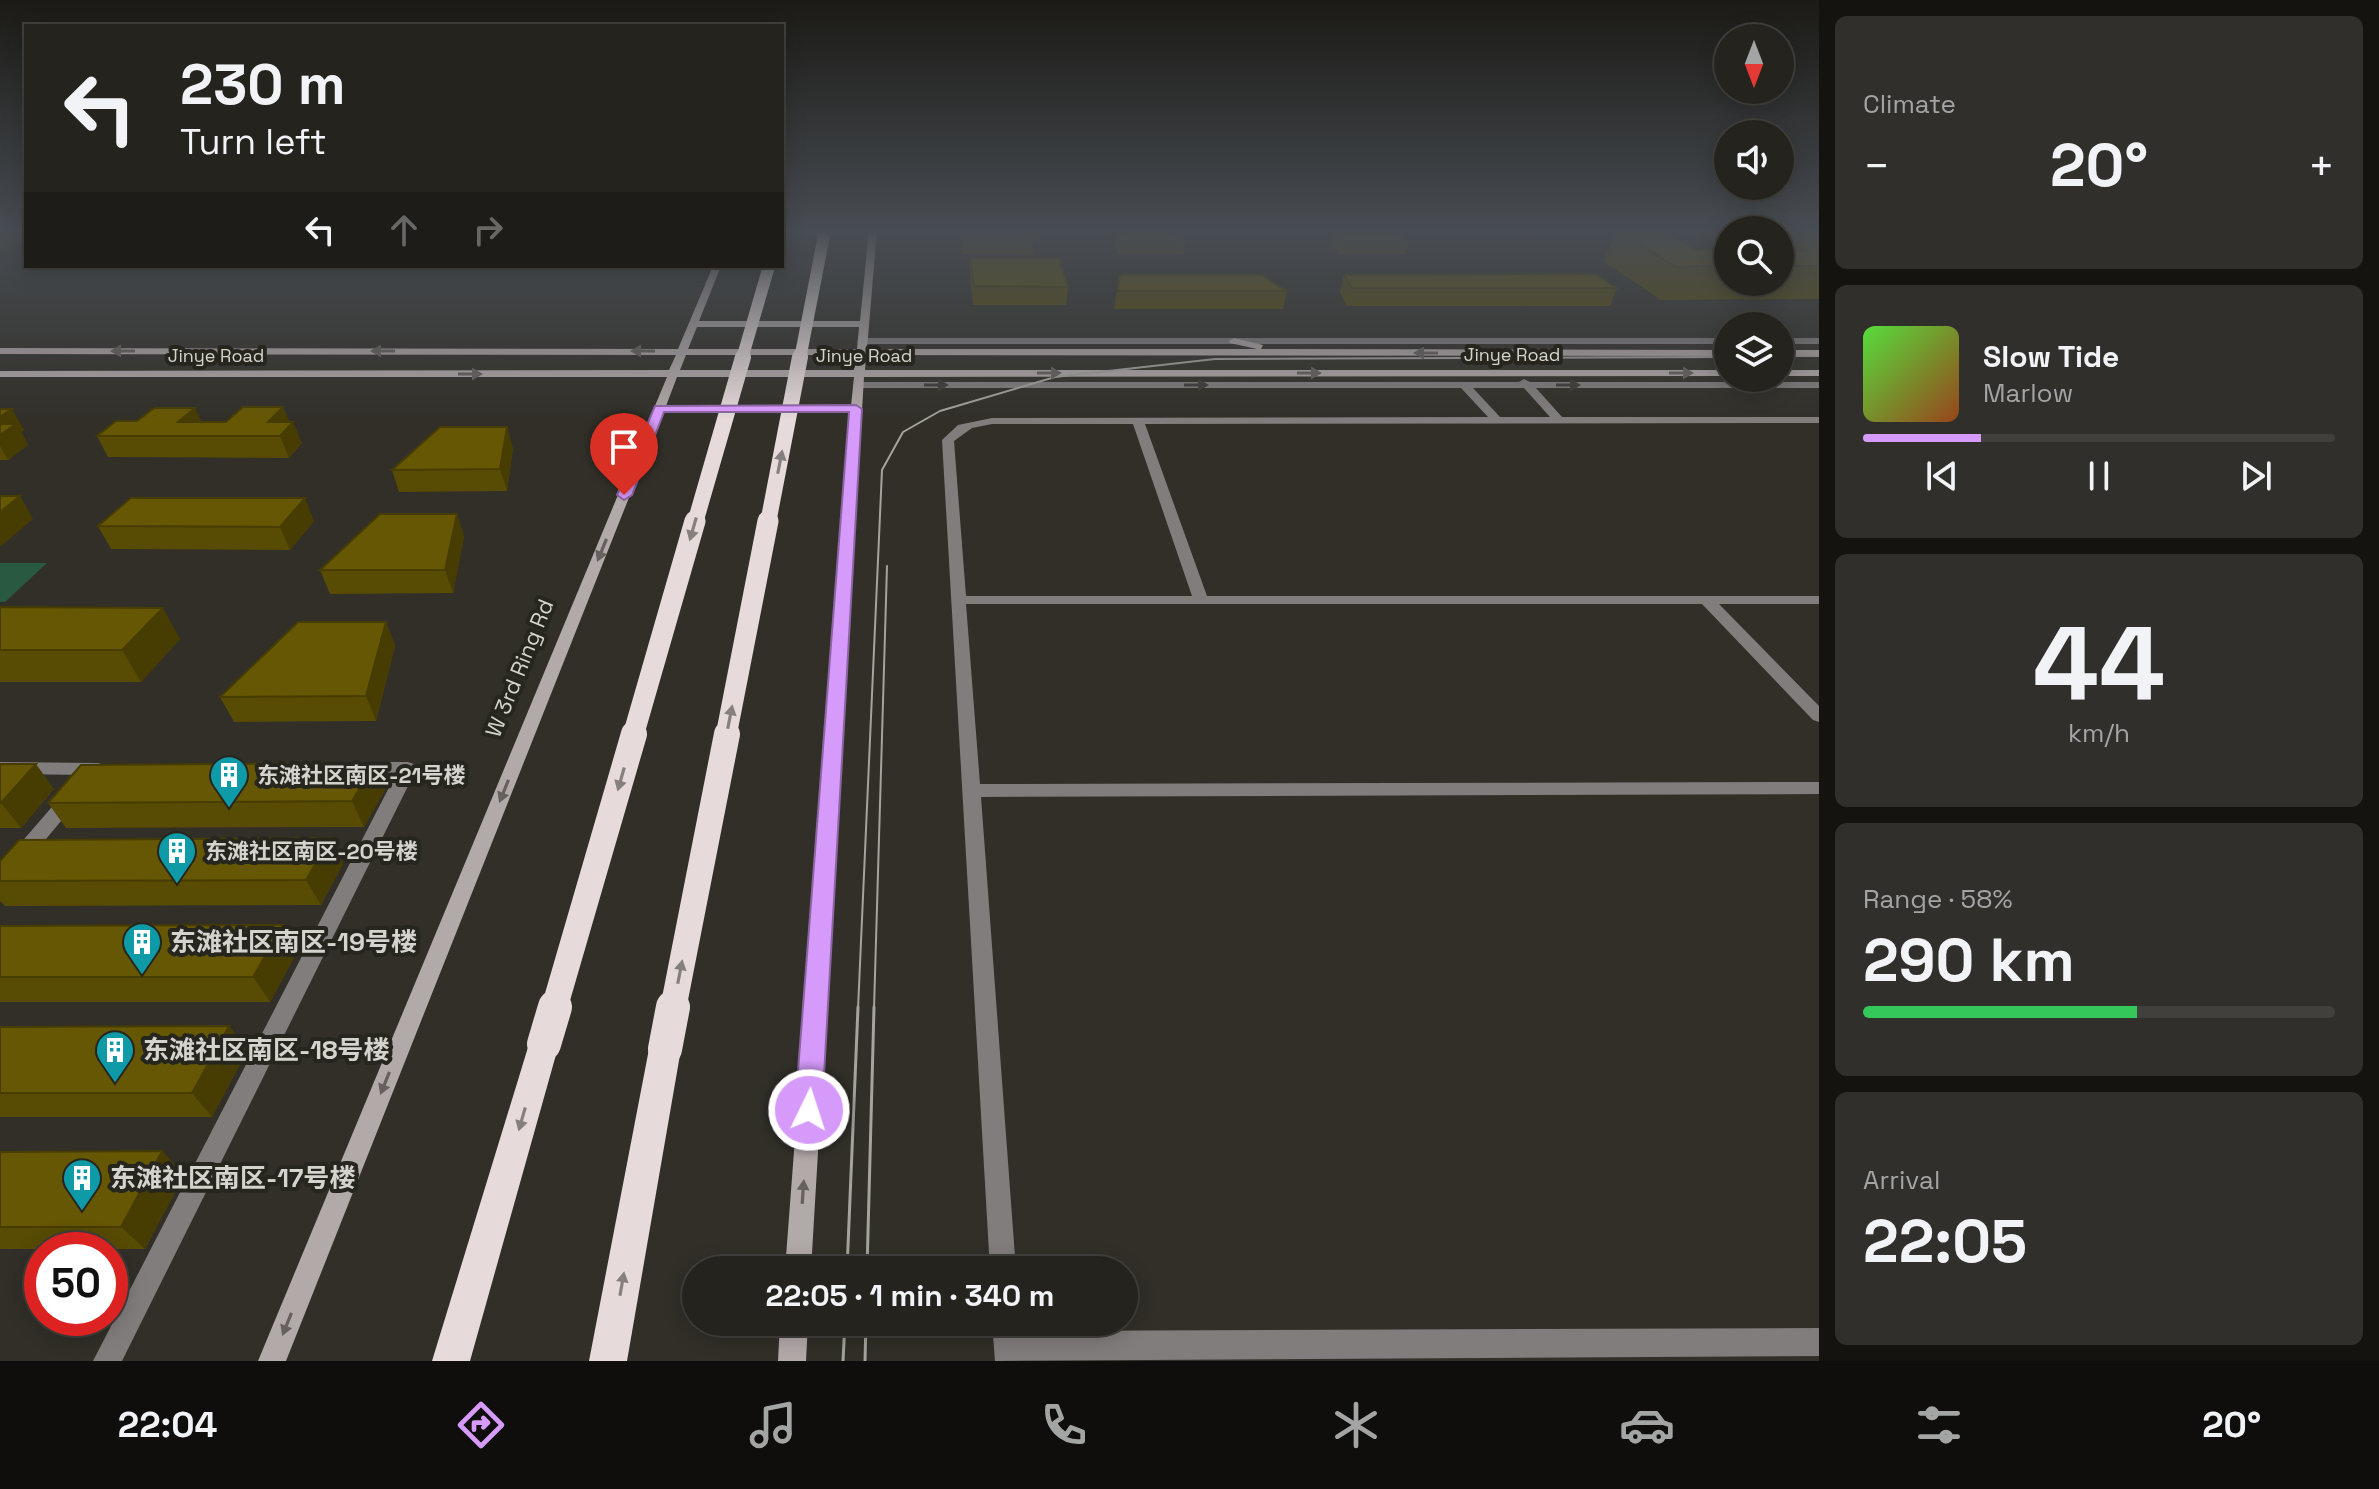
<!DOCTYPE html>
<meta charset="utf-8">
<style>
body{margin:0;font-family:"Space Grotesk","Noto Sans SC",sans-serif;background:#312f2b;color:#f1f3f6;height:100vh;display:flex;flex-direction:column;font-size:30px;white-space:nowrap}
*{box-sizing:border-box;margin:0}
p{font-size:26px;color:#a3a4a4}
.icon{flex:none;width:44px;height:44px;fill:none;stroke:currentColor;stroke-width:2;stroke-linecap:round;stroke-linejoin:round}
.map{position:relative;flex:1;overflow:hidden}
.panel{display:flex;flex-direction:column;gap:16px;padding:16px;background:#141310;width:560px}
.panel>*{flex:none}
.hud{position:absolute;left:24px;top:24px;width:760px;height:244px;border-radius:0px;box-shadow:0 4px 20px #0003,0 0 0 2px #42403c;background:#25231e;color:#f1f3f6;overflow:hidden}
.needle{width:52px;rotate:180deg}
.buttons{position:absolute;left:1714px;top:24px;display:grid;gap:16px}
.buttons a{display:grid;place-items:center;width:80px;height:80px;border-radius:50%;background:#25231e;box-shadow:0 4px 20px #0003,0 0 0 2px #42403c;font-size:40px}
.speed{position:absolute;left:24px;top:1232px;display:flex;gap:16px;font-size:40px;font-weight:700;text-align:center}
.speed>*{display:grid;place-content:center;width:104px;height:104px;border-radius:50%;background:#25231e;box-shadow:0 4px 20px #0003,0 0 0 2px #42403c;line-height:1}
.speed .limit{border:12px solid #d22;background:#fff;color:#111}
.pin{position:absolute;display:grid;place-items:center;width:68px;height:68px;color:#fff;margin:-82px -34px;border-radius:50% 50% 50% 0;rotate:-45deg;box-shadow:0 0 8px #0007}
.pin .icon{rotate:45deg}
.me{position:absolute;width:88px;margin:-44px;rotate:4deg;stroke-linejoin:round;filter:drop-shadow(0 0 6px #0008)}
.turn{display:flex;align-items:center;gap:28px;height:168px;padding:0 24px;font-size:36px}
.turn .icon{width:104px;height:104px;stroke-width:2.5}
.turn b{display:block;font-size:56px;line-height:68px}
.lanes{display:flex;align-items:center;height:76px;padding:0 24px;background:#0003;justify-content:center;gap:40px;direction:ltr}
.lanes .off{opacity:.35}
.big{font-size:60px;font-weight:700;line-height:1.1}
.panel .widget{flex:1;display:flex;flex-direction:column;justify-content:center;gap:12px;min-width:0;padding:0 28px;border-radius:12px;background:#312f2b}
.panel .dial{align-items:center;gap:0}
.dial b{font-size:104px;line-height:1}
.song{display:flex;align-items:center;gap:24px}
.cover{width:96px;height:96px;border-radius:12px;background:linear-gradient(135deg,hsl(110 70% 55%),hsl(20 70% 35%))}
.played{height:8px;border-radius:4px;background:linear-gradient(90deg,#d69bfa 25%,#42403c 25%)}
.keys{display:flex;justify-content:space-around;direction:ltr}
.heat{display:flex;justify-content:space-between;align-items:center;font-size:44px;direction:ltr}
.charge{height:12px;border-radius:6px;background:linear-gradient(90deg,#34c759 58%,#42403c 0)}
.trip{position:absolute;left:682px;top:1256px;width:456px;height:80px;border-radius:40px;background:#25231e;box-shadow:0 4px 20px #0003,0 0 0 2px #42403c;font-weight:700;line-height:80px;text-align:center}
.tab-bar{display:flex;height:128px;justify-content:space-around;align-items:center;background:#0f0e0c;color:#a3a4a4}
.tab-bar .icon{width:56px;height:56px}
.tab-bar .on{color:#d69bfa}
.tab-bar b{font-size:36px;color:#f1f3f6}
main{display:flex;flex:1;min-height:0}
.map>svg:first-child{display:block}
</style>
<main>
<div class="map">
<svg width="1819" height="1361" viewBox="0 0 1819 1361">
<rect width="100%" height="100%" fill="#312f28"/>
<path fill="#295941" d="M0,563h47l-42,39h-5z"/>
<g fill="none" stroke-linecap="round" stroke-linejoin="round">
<path fill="#827d7d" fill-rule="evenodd" d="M1728,338v6h-866l-5,-3 5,-3z
M1780,338h39v6h-39z
M1524,379l6,3h289v6h-283l26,29h257v6l-674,1 62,172h612v8h-100l100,102v16l-6,-2 -111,-116h-736l14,180 839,-2v12l-838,3 35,473h-26l-48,-830 16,-15 34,-7 496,-1 -27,-29h-603l-5,-3 5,-3h661zM1473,388h51l26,29h-50zM992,424h141l59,172h-226l-12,-155 18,-13z
M0,762l98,1 6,2 3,4 -3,4 -6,2 -98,-1z
M358,762h50l6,2 3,4 -295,593h-29l303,-587 -44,-2 -3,-4 3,-4z
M70,791l6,2 3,5 -3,5 -69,83 -7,3v-22l64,-74z
M992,1322h28l1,9 798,-3v28l-824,5z"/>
<path fill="#b2a9a9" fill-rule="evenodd" d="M869,230h8l-10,119h390l-27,-6 -1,-2 5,-3 29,7 -2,4 467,1v6l-862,-1 -1,15h863v6l-864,1 -53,893h-26l65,-858h-187l-377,949h-28l409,-984h-667v-6l669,-1 7,-15 -676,-1v-6l678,1 35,-83h8l-22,55h161zM697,327h162l-2,22h-169zM686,355h170l-2,15h-174zM677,377h177l-3,29h-185z
M1780,350h39v6h-39z
M1780,370h39v6h-39z
M780,1322h28l-2,39h-28z"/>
<path fill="#e6dada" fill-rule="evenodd" d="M544,1030l11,4 4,10 -89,317h-38l97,-317 4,-10z
M665,1035l11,4 5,10 -54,312h-38l60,-312 5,-10z"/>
<path stroke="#a4a39d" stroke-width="2" d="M1780,356h39
M858,1009l24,-539 21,-38 37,-21 115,-34 160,-18 513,-2
M874,1009l13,-443"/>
<path stroke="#a4a39d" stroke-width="3" d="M847,1270l11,-263
M867,1270l7,-263
M843,1361l2,-39
M865,1361l1,-39"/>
<path stroke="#e6dada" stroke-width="12" d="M742,359l27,-93
M800,359l25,-129"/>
<path stroke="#e6dada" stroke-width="16" d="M695,523l48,-166
M768,523l32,-166"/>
<path stroke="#e6dada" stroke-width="21" d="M633,736l62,-215
M726,736l42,-215"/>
<path stroke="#e6dada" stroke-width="26" d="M554,1009l80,-275
M673,1009l54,-275"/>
<path stroke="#e6dada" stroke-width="34" d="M544,1044l11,-37
M665,1049l8,-42"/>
</g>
<path fill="#584b03" d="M960,230h72l2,7 -1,17h-71z
M1125,230h38l3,4 19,8 -2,12h-65l-3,-9 1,-11h9z
M1617,230l79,20h32v32h52v-52l39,3v66l-158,1 -57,-38z
M1694,230h34v17h-4z
M1334,234l75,8 -4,12h-66l-8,-9z
M970,258l98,29 -2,18h-93l-3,-30z
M1344,275l273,13 -7,18h-263l-7,-14z
M1117,291h170l-4,18h-169z
M0,409l24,21 -3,2 7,13 -20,15h-8z
M289,422l13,21 -13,15 -181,-1 -11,-21z
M513,448l-6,43 -108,1 -7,-22z
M457,514l7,23 -11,56 -123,1 -10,-24z
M314,521l-24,29 -179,-1 -13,-23z
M0,607l180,32 -39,43h-141z
M386,622l9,24 -19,75 -142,1 -14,-25z
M0,764l54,25 -33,39h-21z
M386,788l-22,39 -298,1 -18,-25z
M343,864l-22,41 -316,1 -5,-5v-20z
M0,926l298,24 -28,52h-270z
M229,1026l18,25 -35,66h-212v-90z
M162,1151l22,24 -39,74h-145v-97z"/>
<path fill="#473d03" d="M0,230h26v8l-26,13z
M283,407l8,18 2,-3 9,21 -13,15 -9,-22 -12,-14z
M195,408l10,21 -27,-7z
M12,409l12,21 -3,2 7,13 -20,15 -8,-14v-29z
M507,427l6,21 -6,43 -7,-22z
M20,496l13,23 -33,28v-35z
M305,498l9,23 -24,29 -10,-23z
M457,514l7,23 -11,56 -8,-23z
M163,608l17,31 -39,43 -19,-32z
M386,622l9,24 -19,75 -10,-25z
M375,763l11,25 -22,39 -12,-26z
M36,764l18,25 -33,39 -20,-25z
M330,838l13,26 -22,41 -15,-25z
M283,925l15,25 -28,52 -17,-25z
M229,1026l18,25 -35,66 -20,-24z
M162,1151l22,24 -39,74 -24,-22z"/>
<path fill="#665704" stroke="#473d03" stroke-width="2" d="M961,230h71l2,7 -72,1z
M1127,230h36l3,4h14l5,8h-65l-4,-8h13z
M1617,230h46l33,20h32v16l-52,1z
M1780,230h34l5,3v33h-39v-16h23l-23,-13z
M1334,234h65l10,8h-67z
M970,258h89l9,29 -94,-1z
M1595,274l22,14h-265l-8,-13z
M1120,275h142l25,16h-170z
M243,407h40l-15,15h25l-13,14h-183l19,-15h21l17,-13h41l-17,14h48z
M0,409h12l-12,8z
M0,424h16l-16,11z
M440,427h67l-7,42 -108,1z
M0,496h20l-20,16z
M131,498h174l-25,29 -182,-1z
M380,514h77l-12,56h-125z
M0,607l163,1 -41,42h-122z
M298,622h88l-20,74 -146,1z
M375,763l-23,38 -304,2 33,-38z
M0,764h36l-35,39h-1z
M330,838l-24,42 -306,1v-20l19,-21z
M283,925l-30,52h-253v-51z
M229,1026l-37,67h-192v-66z
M162,1151l-41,76h-121v-75z"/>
<defs><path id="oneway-solid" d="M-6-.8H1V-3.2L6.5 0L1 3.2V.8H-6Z" transform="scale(2)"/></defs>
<g fill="#66615d">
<use href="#oneway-solid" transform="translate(123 351) rotate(180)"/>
<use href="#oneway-solid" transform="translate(383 351) rotate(180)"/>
<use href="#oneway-solid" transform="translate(643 351) rotate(180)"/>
<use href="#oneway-solid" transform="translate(1426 353) rotate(180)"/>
<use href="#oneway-solid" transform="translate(1049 373)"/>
<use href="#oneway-solid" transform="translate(1309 373)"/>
<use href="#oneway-solid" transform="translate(1681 373)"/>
<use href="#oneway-solid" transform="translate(470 374)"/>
<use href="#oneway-solid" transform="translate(602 550) rotate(112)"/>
<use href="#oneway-solid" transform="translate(504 791) rotate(112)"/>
<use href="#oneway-solid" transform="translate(385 1083) rotate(112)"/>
<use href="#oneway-solid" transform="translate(803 1192) rotate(-86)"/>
<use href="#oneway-solid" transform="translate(287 1324) rotate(112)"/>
</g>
<g fill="#3e3c36">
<use href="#oneway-solid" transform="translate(936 385)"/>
<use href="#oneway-solid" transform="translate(1196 385)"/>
<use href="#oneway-solid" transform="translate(1568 385)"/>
</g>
<g fill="#86807c">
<use href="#oneway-solid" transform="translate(780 462) rotate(-79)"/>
<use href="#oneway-solid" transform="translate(693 529) rotate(106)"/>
<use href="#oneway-solid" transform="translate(730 717) rotate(-79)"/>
<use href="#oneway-solid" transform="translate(621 779) rotate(106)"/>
<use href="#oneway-solid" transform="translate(680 972) rotate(-79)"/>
<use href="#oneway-solid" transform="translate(522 1119) rotate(106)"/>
<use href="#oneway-solid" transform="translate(622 1284) rotate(-80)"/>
</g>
<linearGradient id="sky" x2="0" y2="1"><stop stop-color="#1b1a16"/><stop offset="0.55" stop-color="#484d53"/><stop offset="1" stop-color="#484d53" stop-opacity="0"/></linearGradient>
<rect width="1819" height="421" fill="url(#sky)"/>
<path fill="#d69bfa" stroke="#8b65a2" stroke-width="2" d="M856,405l6,4 -40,701 -4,9 -9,4 -10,-4 -4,-9 54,-698h-185l-32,83 -8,5 -7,-5 38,-89z"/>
<defs>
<symbol id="building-pin" viewBox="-11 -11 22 30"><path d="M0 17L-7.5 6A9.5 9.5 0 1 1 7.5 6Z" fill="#0f9aa8" stroke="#27261e"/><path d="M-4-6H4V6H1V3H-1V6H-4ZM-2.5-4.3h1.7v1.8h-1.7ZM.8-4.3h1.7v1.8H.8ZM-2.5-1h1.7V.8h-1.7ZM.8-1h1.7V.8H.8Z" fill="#fff"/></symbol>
</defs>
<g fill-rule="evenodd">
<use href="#building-pin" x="207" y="753" width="44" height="60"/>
<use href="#building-pin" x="155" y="829" width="44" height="60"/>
<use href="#building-pin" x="120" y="920" width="44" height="60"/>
<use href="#building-pin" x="93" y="1028" width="44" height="60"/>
<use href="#building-pin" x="60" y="1156" width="44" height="60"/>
</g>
<g text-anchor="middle" stroke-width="8" stroke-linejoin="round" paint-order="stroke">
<g font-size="18" fill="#d4d3ce" stroke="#27261e">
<text x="1512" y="361">Jinye Road</text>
<text x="216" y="362">Jinye Road</text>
<text x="864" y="362">Jinye Road</text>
</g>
<g font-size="22" fill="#d4d3ce" stroke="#27261e">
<text transform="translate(519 668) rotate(-68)" y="8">W 3rd Ring Rd</text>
</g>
<g font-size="22" font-weight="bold" fill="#d4d3ce" stroke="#27261e" text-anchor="start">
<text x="257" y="783">东滩社区南区-21号楼</text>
<text x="205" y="859">东滩社区南区-20号楼</text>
</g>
<g font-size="26" font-weight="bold" fill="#d4d3ce" stroke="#27261e" text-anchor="start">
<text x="170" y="951">东滩社区南区-19号楼</text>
<text x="143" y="1059">东滩社区南区-18号楼</text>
<text x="110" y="1187">东滩社区南区-17号楼</text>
</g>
</g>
</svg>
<div class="buttons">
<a><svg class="needle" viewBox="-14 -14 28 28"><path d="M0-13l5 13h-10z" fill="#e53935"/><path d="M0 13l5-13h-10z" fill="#a3a4a4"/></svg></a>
<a><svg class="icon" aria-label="sound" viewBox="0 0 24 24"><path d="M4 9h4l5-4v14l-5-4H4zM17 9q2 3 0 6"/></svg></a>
<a><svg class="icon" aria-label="search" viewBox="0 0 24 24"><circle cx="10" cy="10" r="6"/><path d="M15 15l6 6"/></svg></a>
<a><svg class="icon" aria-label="layers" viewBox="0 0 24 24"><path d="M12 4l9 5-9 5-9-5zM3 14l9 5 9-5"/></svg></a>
</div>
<div class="speed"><div class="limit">50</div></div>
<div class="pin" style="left:624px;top:495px;background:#d93025"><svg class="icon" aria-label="arrive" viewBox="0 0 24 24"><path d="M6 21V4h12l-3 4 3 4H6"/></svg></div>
<svg class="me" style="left:809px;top:1110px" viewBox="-20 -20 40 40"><circle r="17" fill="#d69bfa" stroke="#fff" stroke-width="3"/><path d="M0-11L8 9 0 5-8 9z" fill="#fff"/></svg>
<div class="trip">22:05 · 1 min · 340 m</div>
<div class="hud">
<div class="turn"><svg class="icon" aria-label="left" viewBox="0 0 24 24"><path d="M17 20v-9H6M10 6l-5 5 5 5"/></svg><div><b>230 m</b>Turn left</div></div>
<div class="lanes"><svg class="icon" aria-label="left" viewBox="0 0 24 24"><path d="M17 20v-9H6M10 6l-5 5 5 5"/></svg><svg class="icon off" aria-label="ahead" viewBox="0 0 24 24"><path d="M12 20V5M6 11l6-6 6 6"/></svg><svg class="icon off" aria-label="right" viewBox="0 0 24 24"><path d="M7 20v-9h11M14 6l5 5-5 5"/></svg></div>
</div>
</div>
<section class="panel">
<div class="widget"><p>Climate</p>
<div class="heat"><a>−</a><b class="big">20°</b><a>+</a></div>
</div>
<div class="widget">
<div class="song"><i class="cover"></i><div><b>Slow Tide</b><p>Marlow</p></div></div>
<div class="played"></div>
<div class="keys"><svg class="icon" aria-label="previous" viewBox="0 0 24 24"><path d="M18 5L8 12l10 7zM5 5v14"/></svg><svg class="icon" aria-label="pause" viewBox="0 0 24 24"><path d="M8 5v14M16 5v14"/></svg><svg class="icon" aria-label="next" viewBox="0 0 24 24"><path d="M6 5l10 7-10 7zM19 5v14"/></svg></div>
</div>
<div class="widget dial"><b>44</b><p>km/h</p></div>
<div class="widget"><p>Range · 58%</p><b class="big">290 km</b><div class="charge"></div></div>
<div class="widget"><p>Arrival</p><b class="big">22:05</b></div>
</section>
</main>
<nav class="tab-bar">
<b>22:04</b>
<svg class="icon on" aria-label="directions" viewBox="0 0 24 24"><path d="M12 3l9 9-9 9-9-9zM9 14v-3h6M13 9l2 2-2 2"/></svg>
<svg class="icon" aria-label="music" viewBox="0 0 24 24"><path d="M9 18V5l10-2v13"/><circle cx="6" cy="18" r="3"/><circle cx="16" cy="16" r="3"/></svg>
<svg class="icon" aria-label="phone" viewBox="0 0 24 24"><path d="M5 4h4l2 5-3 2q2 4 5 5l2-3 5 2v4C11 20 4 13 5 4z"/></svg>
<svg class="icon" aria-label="climate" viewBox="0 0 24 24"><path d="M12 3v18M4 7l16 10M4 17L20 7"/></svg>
<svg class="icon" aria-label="car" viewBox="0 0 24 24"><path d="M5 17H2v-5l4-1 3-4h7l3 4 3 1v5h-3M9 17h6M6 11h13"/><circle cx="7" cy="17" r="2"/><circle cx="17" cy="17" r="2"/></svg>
<svg class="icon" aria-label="filters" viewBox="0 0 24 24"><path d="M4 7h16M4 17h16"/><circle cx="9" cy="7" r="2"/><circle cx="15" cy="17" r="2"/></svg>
<b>20°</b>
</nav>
